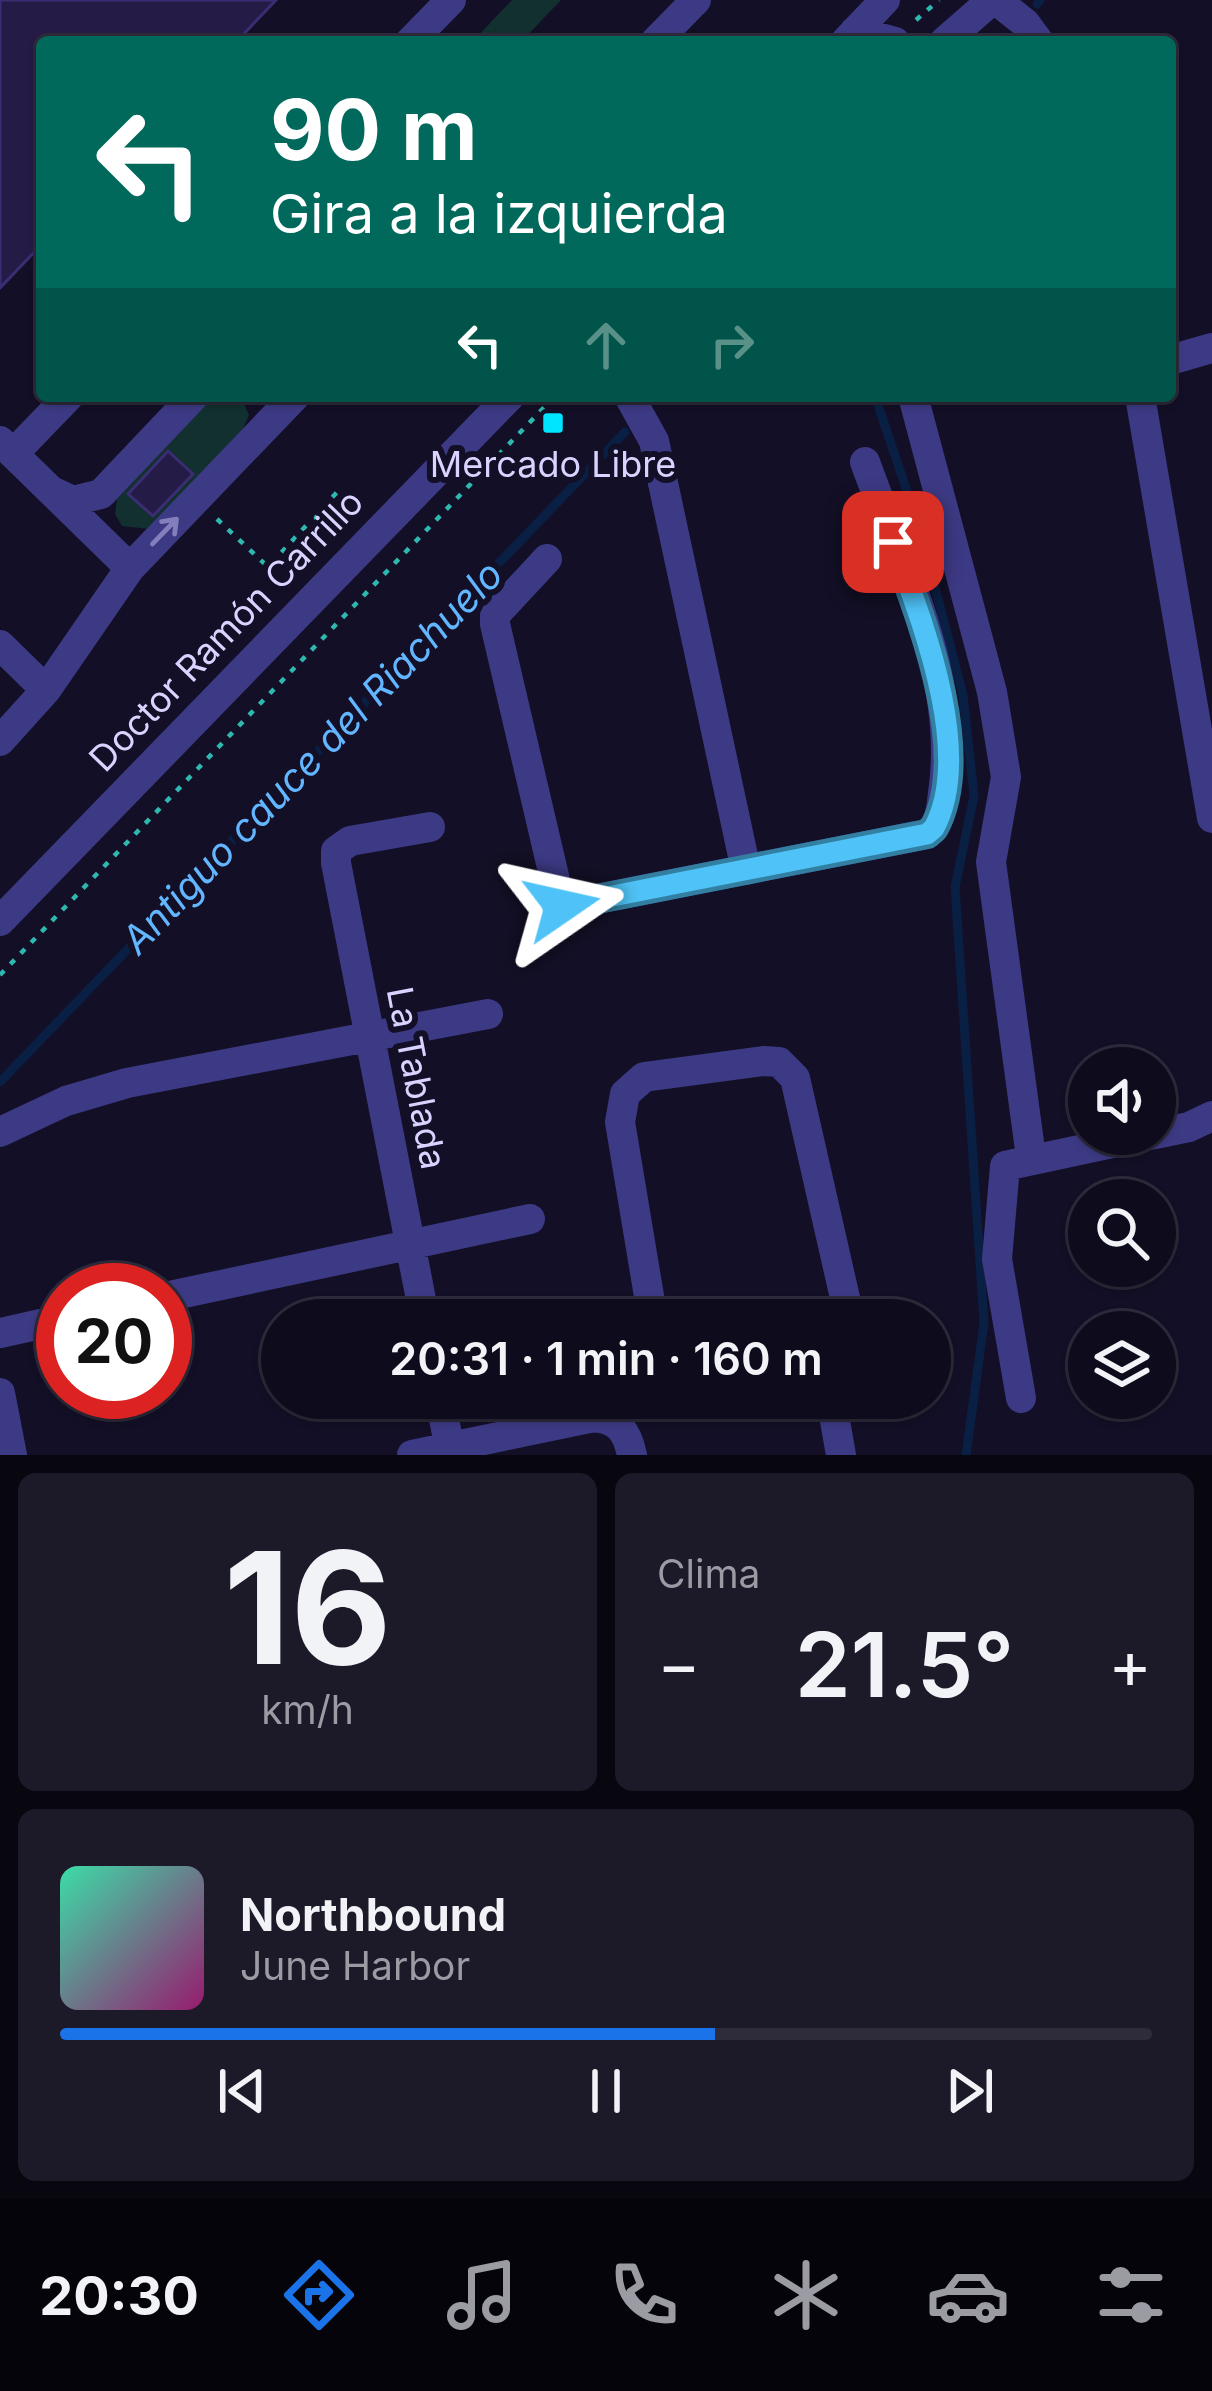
<!DOCTYPE html>
<html lang="es">
<meta charset="utf-8">
<style>
body{margin:0;font-family:Inter,sans-serif;background:#1c1929;color:#f1f3f6;height:100vh;display:flex;flex-direction:column;font-size:45px;white-space:nowrap}
*{box-sizing:border-box;margin:0}
p{font-size:39px;color:#9b9ba3}
.icon{flex:none;width:66px;height:66px;fill:none;stroke:currentColor;stroke-width:2;stroke-linecap:round;stroke-linejoin:round}
.map{position:relative;height:1455px;overflow:hidden}
.side{display:flex;flex-direction:column;gap:18px;padding:18px;background:#08060f;flex:1}
.side>*{flex:none}
.guide{position:absolute;left:36px;top:36px;width:1140px;height:366px;border-radius:12px;box-shadow:0 3px 9px #0004,0 0 0 3px #2e2b3b;background:#00695c;color:#fff;overflow:hidden}
.controls{position:absolute;left:1068px;top:1047px;display:grid;gap:24px}
.controls a{display:grid;place-items:center;width:108px;height:108px;border-radius:50%;background:#0e0b1c;box-shadow:0 3px 9px #0004,0 0 0 3px #2e2b3b;font-size:60px}
.speed{position:absolute;left:36px;top:1263px;display:flex;gap:24px;font-size:60px;font-weight:700;text-align:center}
.speed>*{display:grid;place-content:center;width:156px;height:156px;border-radius:50%;background:#0e0b1c;box-shadow:0 3px 9px #0004,0 0 0 3px #2e2b3b;line-height:1}
.speed .limit{border:18px solid #d22;background:#fff;color:#111}
.pin{position:absolute;display:grid;place-items:center;width:102px;height:102px;color:#fff;margin:-51px;border-radius:24px;box-shadow:0 6px 18px #0006}
.me{position:absolute;width:132px;margin:-66px;rotate:79deg;stroke-linejoin:round;filter:drop-shadow(0 0 9px #0008)}
.turn{display:flex;align-items:center;gap:42px;height:252px;padding:0 36px;font-size:54px}
.turn .icon{width:156px;height:156px;stroke-width:2.5}
.turn b{display:block;font-size:84px;line-height:102px}
.lanes{display:flex;align-items:center;height:114px;padding:0 36px;background:#0003;justify-content:center;gap:60px;direction:ltr}
.lanes .off{opacity:.35}
.big{font-size:90px;font-weight:600;line-height:1.1}
.side .tile{flex:1;display:flex;flex-direction:column;justify-content:center;gap:18px;min-width:0;padding:0 42px;border-radius:18px;background:#1c1929}
.side .dial{align-items:center;gap:0}
.dial b{font-size:156px;line-height:1}
.song{display:flex;align-items:center;gap:36px}
.cover{width:144px;height:144px;border-radius:18px;background:linear-gradient(135deg,hsl(160 70% 55%),hsl(320 70% 35%))}
.played{height:12px;border-radius:6px;background:linear-gradient(90deg,#1a73e8 60%,#2e2b3b 60%)}
.keys{display:flex;justify-content:space-around;direction:ltr}
.heat{display:flex;justify-content:space-between;align-items:center;font-size:66px;direction:ltr}
.side .tiles{flex:1;display:grid;gap:18px;grid-template-columns:1fr 1fr}
.tile:last-child{grid-column:span 2}
.trip{position:absolute;left:261px;top:1299px;width:690px;height:120px;border-radius:60px;background:#0e0b1c;box-shadow:0 3px 9px #0004,0 0 0 3px #2e2b3b;font-weight:600;line-height:120px;text-align:center}
.menu{display:flex;height:192px;justify-content:space-around;align-items:center;background:#06040b;color:#9b9ba3}
.menu .icon{width:84px;height:84px}
.menu .active{color:#1a73e8}
.menu b{font-size:54px;color:#f1f3f6}
.map>svg:first-child{display:block}
</style>
<div class="map">
<svg width="1212" height="1455" viewBox="0 0 1212 1455">
<rect width="100%" height="100%" fill="#130f26"/>
<path fill="#12302f" d="M512,0h49l-40,42h-49z
M231,396l11,3 7,16 -6,14 -93,100 -28,-3 -7,-12 2,-15 93,-100z"/>
<g fill="none" stroke-linecap="round" stroke-linejoin="round">
<path stroke="#0a1f44" stroke-width="9" d="M1037,4l3,-4
M1000,42l5,-5
M875,396l45,134 43,165 11,101 -19,91 29,436 -18,132
M658,397l1,-1
M0,1082l625,-650"/>
</g>
<path fill="#241b47" stroke="#3b2d73" stroke-width="3" d="M0,0h276l-40,42h-194v202l-42,44z
M168,451l25,23 -40,42 -25,-22z"/>
<g fill="none" stroke-linecap="round" stroke-linejoin="round">
<path stroke="#2fb8b0" stroke-width="4.5" stroke-dasharray="6 9" stroke-linecap="butt" d="M916,20l23,-20
M217,519l51,48 71,-77 22,21
M0,975l555,-579"/>
<path stroke="#3d3a85" stroke-width="30" d="M996,0l29,23 14,19
M855,31l40,11
M410,42l41,-42
M655,42l41,-42
M845,42l40,-42
M944,42l48,-42
M1170,360l42,-12
M629,396l25,45 92,429
M913,396l79,296 14,85 -15,85 40,295
M1140,396l72,422
M0,441l130,127 165,-172
M13,454l56,-58
M54,492l19,9 28,-7 93,-98
M547,559l-52,56v9l66,282 366,-72c14,-11 14,-25 16,-41 17,-112 -41,-228 -78,-331
M0,645l46,45
M0,741l46,-51 84,-122
M0,921l510,-525
M0,1132l66,-31 61,-18 361,-69
M1155,1134l34,-7 23,-11
M165,1297l365,-78
M425,1320l-89,-457v-12l14,-10 80,-14
M653,1320l-33,-198 5,-28 19,-17 119,-16 16,1 16,16 55,242
M0,1333l63,-14
M0,1393l12,62
M440,1398l11,57
M831,1398l10,57
M1021,1398l-24,-139 8,-93 149,-32
M412,1455l182,-38c24,2 33,14 38,38"/>
</g>
<defs><path id="oneway-shaft" d="M-6 0H5M1.5-3L5.5 0L1.5 3" fill="none" stroke-width="1.6" stroke-linecap="round" stroke-linejoin="round" transform="scale(3)"/></defs>
<use stroke="#837fbc" href="#oneway-shaft" transform="translate(165 531) rotate(-46)"/>
<g fill="none" stroke-linecap="round" stroke-linejoin="round">
<defs>
<path id="route" d="M562,906l365,-72 7,-6c41,-76 -14,-212 -41,-286"/>
</defs>
<use href="#route" stroke="#337fa1" stroke-width="30"/>
<use href="#route" stroke="#4fc3f7" stroke-width="21"/>
</g>
<rect fill="#00e5ff" stroke="#130f26" stroke-width="4.5" x="541" y="411" width="24" height="24" rx="6"/>
<g text-anchor="middle" stroke-width="12" stroke-linejoin="round" paint-order="stroke">
<g font-size="36" fill="#d9d4ff" stroke="#130f26">
<text x="553" y="477">Mercado Libre</text>
</g>
<g font-size="36" fill="#d9d4ff" stroke="#130f26">
<text transform="translate(226 630) rotate(-46)" y="13">Doctor Ramón Carrillo</text>
<text transform="translate(417 1078) rotate(79)" y="13">La Tablada</text>
</g>
<g font-size="39" font-style="italic" fill="#62b6ff" stroke="#130f26">
<text transform="translate(312 757) rotate(-46)" y="14">Antiguo cauce del Riachuelo</text>
</g>
</g>
</svg>
<div class="controls">
<a><svg class="icon" aria-label="sound" viewBox="0 0 24 24"><path d="M4 9h4l5-4v14l-5-4H4zM17 9q2 3 0 6"/></svg></a>
<a><svg class="icon" aria-label="search" viewBox="0 0 24 24"><circle cx="10" cy="10" r="6"/><path d="M15 15l6 6"/></svg></a>
<a><svg class="icon" aria-label="layers" viewBox="0 0 24 24"><path d="M12 4l9 5-9 5-9-5zM3 14l9 5 9-5"/></svg></a>
</div>
<div class="speed"><div class="limit">20</div></div>
<div class="pin" style="left:893px;top:542px;background:#d93025"><svg class="icon" aria-label="arrive" viewBox="0 0 24 24"><path d="M6 21V4h12l-3 4 3 4H6"/></svg></div>
<svg class="me" style="left:562px;top:906px" viewBox="-20 -20 40 40"><path d="M0-17L14 15 0 8-14 15z" fill="#4fc3f7" stroke="#fff" stroke-width="4"/></svg>
<div class="trip">20:31 · 1 min · 160 m</div>
<div class="guide">
<div class="turn"><svg class="icon" aria-label="left" viewBox="0 0 24 24"><path d="M17 20v-9H6M10 6l-5 5 5 5"/></svg><div><b>90 m</b>Gira a la izquierda</div></div>
<div class="lanes"><svg class="icon" aria-label="left" viewBox="0 0 24 24"><path d="M17 20v-9H6M10 6l-5 5 5 5"/></svg><svg class="icon off" aria-label="ahead" viewBox="0 0 24 24"><path d="M12 20V5M6 11l6-6 6 6"/></svg><svg class="icon off" aria-label="right" viewBox="0 0 24 24"><path d="M7 20v-9h11M14 6l5 5-5 5"/></svg></div>
</div>
</div>
<section class="side">
<div class="tiles">
<div class="tile dial"><b>16</b><p>km/h</p></div>
<div class="tile"><p>Clima</p>
<div class="heat"><a>−</a><b class="big">21.5°</b><a>+</a></div>
</div>
<div class="tile">
<div class="song"><i class="cover"></i><div><b>Northbound</b><p>June Harbor</p></div></div>
<div class="played"></div>
<div class="keys"><svg class="icon" aria-label="previous" viewBox="0 0 24 24"><path d="M18 5L8 12l10 7zM5 5v14"/></svg><svg class="icon" aria-label="pause" viewBox="0 0 24 24"><path d="M8 5v14M16 5v14"/></svg><svg class="icon" aria-label="next" viewBox="0 0 24 24"><path d="M6 5l10 7-10 7zM19 5v14"/></svg></div>
</div>
</div>
</section>
<nav class="menu">
<b>20:30</b>
<svg class="icon active" aria-label="directions" viewBox="0 0 24 24"><path d="M12 3l9 9-9 9-9-9zM9 14v-3h6M13 9l2 2-2 2"/></svg>
<svg class="icon" aria-label="music" viewBox="0 0 24 24"><path d="M9 18V5l10-2v13"/><circle cx="6" cy="18" r="3"/><circle cx="16" cy="16" r="3"/></svg>
<svg class="icon" aria-label="phone" viewBox="0 0 24 24"><path d="M5 4h4l2 5-3 2q2 4 5 5l2-3 5 2v4C11 20 4 13 5 4z"/></svg>
<svg class="icon" aria-label="climate" viewBox="0 0 24 24"><path d="M12 3v18M4 7l16 10M4 17L20 7"/></svg>
<svg class="icon" aria-label="car" viewBox="0 0 24 24"><path d="M5 17H2v-5l4-1 3-4h7l3 4 3 1v5h-3M9 17h6M6 11h13"/><circle cx="7" cy="17" r="2"/><circle cx="17" cy="17" r="2"/></svg>
<svg class="icon" aria-label="filters" viewBox="0 0 24 24"><path d="M4 7h16M4 17h16"/><circle cx="9" cy="7" r="2"/><circle cx="15" cy="17" r="2"/></svg>
</nav>
